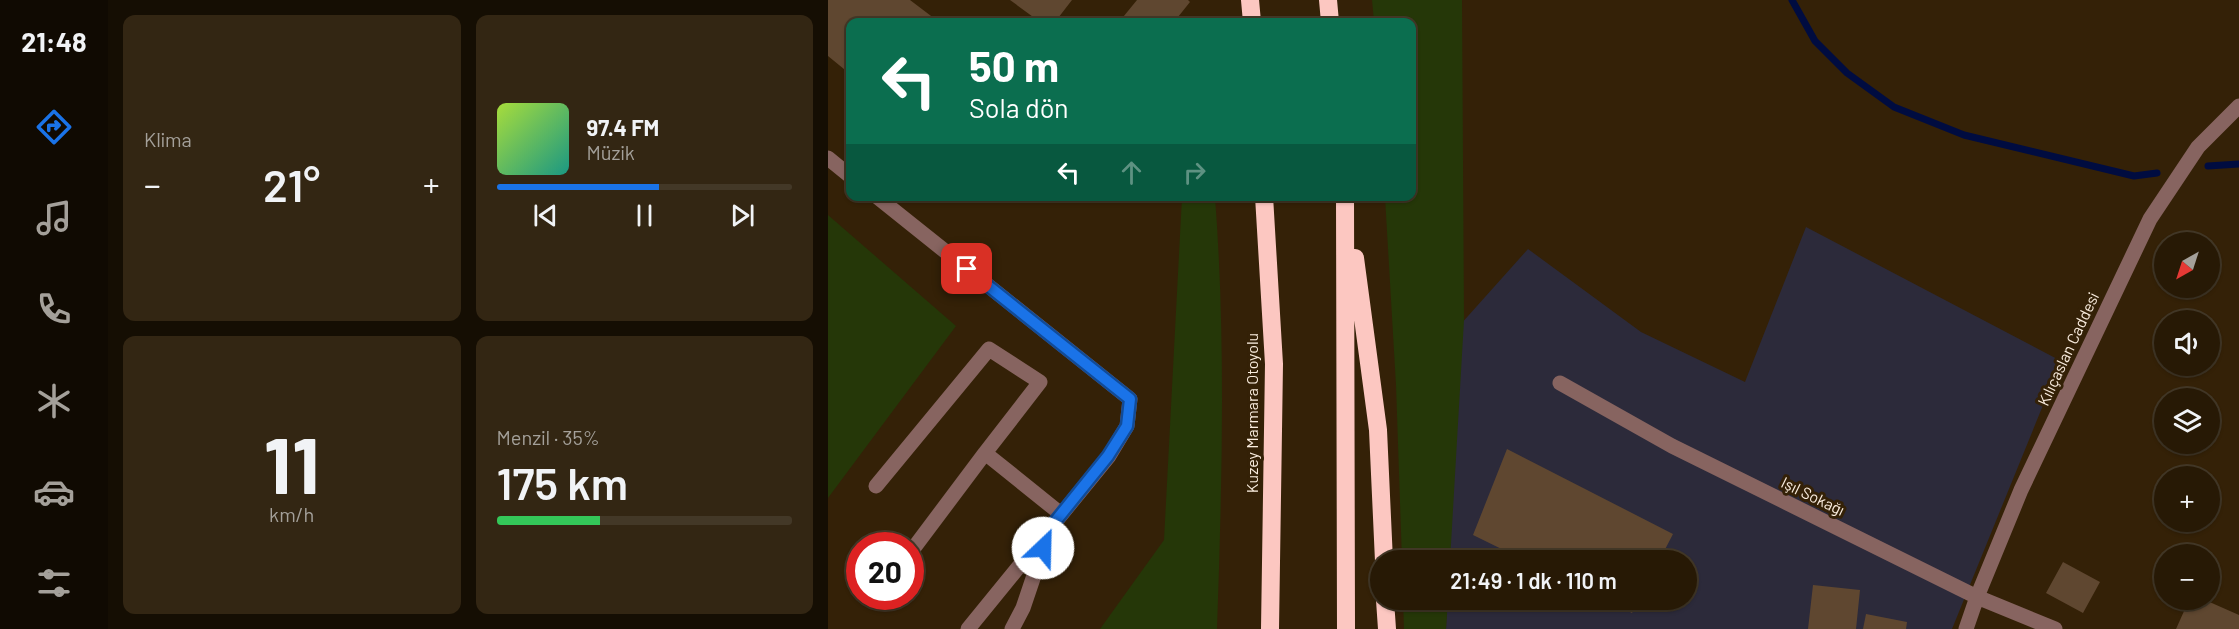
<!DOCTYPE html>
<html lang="tr">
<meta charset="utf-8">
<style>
body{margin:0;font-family:Barlow,sans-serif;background:#332613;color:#f1f3f6;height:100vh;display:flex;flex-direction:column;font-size:22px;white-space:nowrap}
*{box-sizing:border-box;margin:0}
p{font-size:20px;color:#a4a09a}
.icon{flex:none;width:33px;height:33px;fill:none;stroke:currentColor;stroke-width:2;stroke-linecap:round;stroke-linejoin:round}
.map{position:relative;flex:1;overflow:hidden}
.details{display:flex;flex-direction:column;gap:15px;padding:15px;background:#150e03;width:720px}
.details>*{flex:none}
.banner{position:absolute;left:18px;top:18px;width:570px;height:183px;border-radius:12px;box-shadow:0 2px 4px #0004,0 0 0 2px #433827;background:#0b6e4f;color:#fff;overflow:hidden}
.needle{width:39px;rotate:219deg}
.tools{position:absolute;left:1326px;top:232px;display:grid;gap:12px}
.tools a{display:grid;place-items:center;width:66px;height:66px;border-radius:50%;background:#271905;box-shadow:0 2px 4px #0004,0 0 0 2px #433827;font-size:30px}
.speed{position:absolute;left:18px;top:532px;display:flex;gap:12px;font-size:30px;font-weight:700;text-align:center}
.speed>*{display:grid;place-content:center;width:78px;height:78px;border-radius:50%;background:#271905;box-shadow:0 2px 4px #0004,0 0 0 2px #433827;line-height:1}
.speed .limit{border:9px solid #d22;background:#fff;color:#111}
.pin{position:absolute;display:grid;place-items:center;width:51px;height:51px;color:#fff;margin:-26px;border-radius:12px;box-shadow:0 3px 9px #0006}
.me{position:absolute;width:66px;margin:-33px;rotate:24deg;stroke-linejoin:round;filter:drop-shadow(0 0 4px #0008)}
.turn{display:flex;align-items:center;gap:21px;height:126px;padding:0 24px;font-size:27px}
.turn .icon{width:78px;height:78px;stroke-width:2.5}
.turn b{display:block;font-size:42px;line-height:51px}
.lanes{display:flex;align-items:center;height:57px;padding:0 24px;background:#0003;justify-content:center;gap:30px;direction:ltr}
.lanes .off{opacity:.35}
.big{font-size:45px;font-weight:600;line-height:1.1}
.details .tile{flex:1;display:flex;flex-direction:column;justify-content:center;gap:9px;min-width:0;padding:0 21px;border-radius:12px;background:#332613}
.details .dial{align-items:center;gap:0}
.dial b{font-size:78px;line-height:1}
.song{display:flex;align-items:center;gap:18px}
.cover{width:72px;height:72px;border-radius:9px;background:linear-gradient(135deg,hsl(80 70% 55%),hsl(170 70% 35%))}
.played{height:6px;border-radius:3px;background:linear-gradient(90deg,#1a73e8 55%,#433827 55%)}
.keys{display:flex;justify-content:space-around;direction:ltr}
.heat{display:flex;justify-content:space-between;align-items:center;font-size:33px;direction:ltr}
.charge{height:9px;border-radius:4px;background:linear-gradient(90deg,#34c759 35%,#433827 0)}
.details .tiles{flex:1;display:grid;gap:15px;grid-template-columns:repeat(2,1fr)}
.trip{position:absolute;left:542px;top:550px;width:327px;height:60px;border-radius:30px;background:#271905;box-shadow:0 2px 4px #0004,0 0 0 2px #433827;font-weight:600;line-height:60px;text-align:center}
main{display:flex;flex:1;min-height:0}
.dock{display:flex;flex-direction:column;width:108px;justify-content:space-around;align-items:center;background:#100a02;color:#a4a09a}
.dock .icon{width:42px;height:42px}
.dock .selected{color:#1a73e8}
.dock b{font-size:27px;color:#f1f3f6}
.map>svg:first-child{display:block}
</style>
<main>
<nav class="dock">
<b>21:48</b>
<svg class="icon selected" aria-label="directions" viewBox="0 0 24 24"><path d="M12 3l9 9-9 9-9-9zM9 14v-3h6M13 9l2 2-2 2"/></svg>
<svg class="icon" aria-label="music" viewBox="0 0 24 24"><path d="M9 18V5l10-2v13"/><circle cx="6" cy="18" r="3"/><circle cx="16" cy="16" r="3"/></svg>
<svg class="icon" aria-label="phone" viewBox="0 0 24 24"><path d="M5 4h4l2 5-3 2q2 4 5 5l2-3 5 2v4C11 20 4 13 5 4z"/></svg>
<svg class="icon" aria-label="climate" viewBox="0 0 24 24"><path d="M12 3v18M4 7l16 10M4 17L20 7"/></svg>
<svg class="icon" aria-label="car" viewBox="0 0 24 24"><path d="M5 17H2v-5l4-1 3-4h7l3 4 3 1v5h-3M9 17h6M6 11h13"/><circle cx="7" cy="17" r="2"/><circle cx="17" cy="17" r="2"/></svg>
<svg class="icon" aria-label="filters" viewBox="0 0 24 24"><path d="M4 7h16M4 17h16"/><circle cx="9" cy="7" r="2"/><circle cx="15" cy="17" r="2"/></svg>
</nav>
<section class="details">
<div class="tiles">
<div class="tile"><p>Klima</p>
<div class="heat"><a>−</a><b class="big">21°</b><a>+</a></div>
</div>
<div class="tile">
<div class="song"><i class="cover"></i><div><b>97.4 FM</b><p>Müzik</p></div></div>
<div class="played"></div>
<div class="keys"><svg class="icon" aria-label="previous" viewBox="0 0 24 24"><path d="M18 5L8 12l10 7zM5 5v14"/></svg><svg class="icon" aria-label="pause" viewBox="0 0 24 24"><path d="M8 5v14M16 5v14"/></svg><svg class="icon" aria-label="next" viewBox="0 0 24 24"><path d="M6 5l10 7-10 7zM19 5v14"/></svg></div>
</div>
<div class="tile dial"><b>11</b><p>km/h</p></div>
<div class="tile"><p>Menzil · 35%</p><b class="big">175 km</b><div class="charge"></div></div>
</div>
</section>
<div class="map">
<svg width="1411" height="629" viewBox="0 0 1411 629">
<rect width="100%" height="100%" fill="#342107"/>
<path fill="#2c2a3a" d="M978,227l255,134 -109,268h-506l1,-29h239v-39h-237l11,-236 68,-76 113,83 104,50z"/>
<path fill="#253708" d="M544,0h90l2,320 -14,241h-48l-6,-176 -11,-188 27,-1v-174h-38z
M354,197h33c11,143 7,288 2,432h-117l64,-89z
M0,215l128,111 -128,172z
M575,600h45l-2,29h-42z"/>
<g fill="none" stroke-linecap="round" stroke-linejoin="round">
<path stroke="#000c40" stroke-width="7" d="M964,0l23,41 32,32 47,34 70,28 170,41 23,-3
M1380,166l31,-2"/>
</g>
<path fill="#5f4730" d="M0,0h82l29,22h-89v52l-22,-18z
M182,0h62l-17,22h-15z
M309,0h51l2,2 -16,20h-55z
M679,449l166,85 -14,27h-133l-53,-26z
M1235,562l37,20 -17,31 -37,-20z
M985,585l47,5 -4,39h-48z
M777,600h34l-7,13z
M1361,600h16l34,15v14h-63z
M1038,614l41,8 -1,7h-43z"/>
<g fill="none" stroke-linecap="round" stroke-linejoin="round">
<path stroke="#876460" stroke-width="15" d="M0,158l22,18
M48,196l254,203 -3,27 -18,30 -141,173
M732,383l112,63 305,151 78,32
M48,486l113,-137 51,33 -55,71
M82,553l75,-100 76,61
M184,629l11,-21 24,-71
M1138,629l11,-32 44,-107 129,-271 48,-72 41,-41"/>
<path stroke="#fcc7c1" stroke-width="18" d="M422,0l2,22
M500,0l2,22
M436,196l10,168 -4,265
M517,196l1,433
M527,258l23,172 6,131
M557,600l2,29"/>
</g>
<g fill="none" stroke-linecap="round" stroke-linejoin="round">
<defs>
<path id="route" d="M139,269l163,130 -3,27 -19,30 -58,72 -7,20"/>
</defs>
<use href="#route" stroke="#114b97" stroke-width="15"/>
<use href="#route" stroke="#1a73e8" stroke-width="10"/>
</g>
<g text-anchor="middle" stroke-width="6" stroke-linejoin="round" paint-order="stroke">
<g font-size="16" fill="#faeddf" stroke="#342107">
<text transform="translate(1240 349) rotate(-65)" y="6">Kılıçaslan Caddesi</text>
<text transform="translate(424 413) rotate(-90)" y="6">Kuzey Marmara Otoyolu</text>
<text transform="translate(985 496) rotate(26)" y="6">Işıl Sokağı</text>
</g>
</g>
</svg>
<div class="tools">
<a><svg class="needle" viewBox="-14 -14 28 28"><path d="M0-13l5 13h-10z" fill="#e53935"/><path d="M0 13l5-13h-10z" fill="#a4a09a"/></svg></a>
<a><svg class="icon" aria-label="sound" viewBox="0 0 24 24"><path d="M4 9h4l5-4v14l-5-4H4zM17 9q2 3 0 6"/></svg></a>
<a><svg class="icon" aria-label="layers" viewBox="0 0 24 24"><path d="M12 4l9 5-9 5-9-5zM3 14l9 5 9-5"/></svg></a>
<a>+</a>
<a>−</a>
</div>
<div class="speed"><div class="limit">20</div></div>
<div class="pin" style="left:139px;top:269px;background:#d93025"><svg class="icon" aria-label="arrive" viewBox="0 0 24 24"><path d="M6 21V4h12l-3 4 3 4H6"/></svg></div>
<svg class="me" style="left:215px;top:548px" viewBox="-20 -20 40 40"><circle r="19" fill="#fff"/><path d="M0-13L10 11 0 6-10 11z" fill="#1a73e8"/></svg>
<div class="trip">21:49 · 1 dk · 110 m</div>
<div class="banner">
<div class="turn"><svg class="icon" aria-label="left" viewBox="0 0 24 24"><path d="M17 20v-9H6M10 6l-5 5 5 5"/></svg><div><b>50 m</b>Sola dön</div></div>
<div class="lanes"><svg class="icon" aria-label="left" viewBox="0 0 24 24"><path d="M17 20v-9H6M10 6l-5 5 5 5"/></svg><svg class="icon off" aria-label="ahead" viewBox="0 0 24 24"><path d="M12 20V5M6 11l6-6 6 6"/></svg><svg class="icon off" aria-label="right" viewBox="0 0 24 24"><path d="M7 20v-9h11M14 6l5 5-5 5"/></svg></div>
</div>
</div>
</main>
